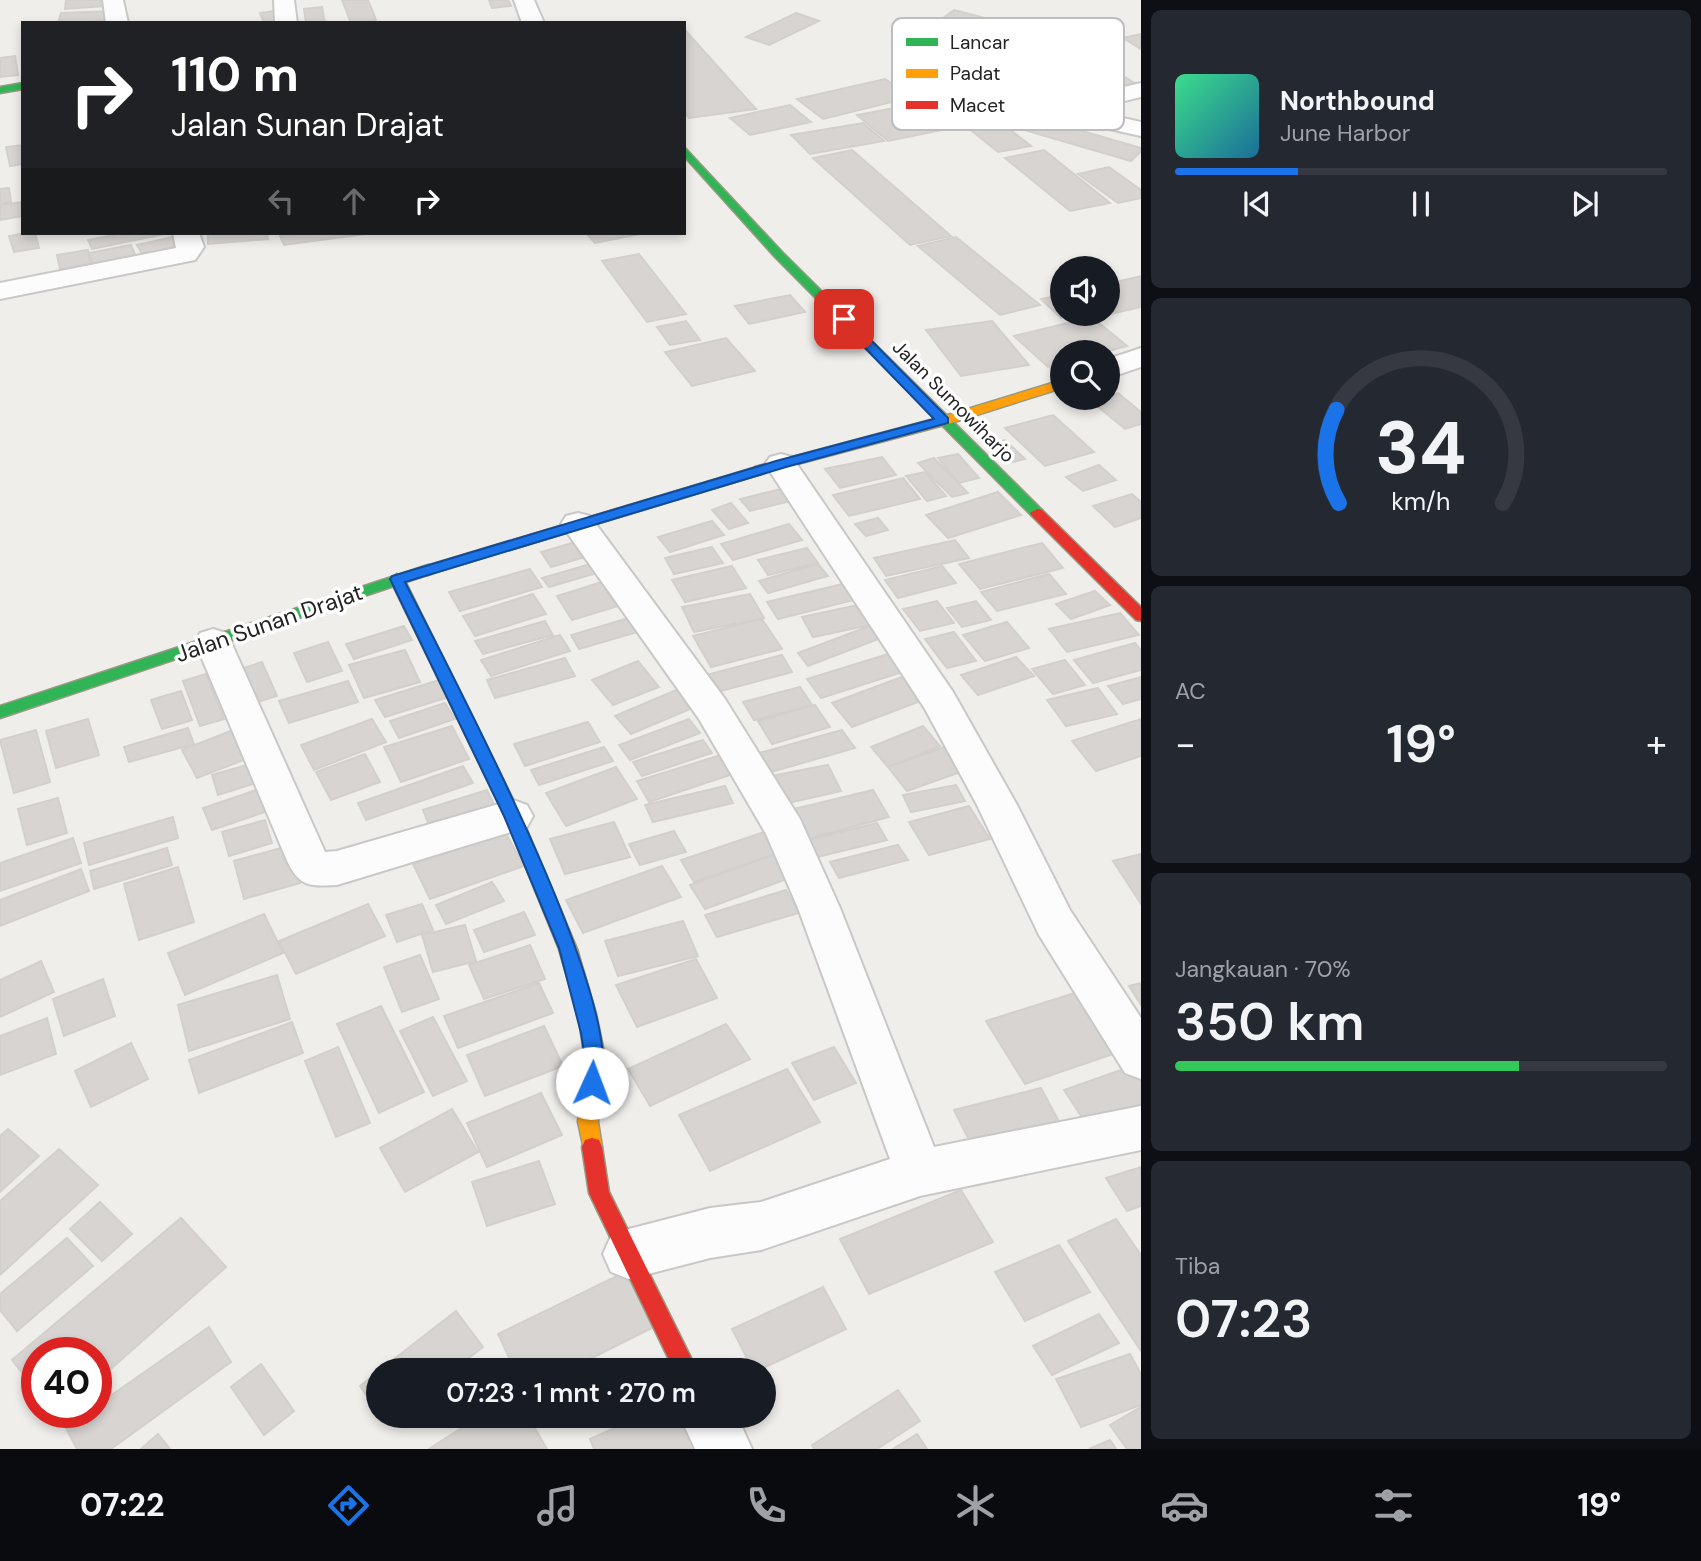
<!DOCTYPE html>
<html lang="id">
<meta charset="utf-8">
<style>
body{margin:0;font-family:"DM Sans",sans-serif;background:#242831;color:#f1f3f6;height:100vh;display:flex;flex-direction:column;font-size:26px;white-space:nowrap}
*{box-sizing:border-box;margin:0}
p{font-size:23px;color:#9ea1a6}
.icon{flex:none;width:38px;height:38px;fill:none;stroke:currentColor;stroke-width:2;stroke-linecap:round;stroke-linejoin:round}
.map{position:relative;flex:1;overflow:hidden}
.sheet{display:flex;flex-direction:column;gap:10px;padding:10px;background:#0d0f14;width:560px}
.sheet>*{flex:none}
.banner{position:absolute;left:21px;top:21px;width:665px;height:214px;border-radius:0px;box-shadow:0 4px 10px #0003;background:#202124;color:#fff;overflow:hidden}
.controls{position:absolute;left:1050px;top:256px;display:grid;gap:14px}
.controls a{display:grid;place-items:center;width:70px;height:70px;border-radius:50%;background:#171b24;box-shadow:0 4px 10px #0003;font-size:35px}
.speed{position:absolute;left:21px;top:1337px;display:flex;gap:14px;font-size:35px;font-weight:700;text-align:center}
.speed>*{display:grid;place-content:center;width:91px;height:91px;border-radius:50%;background:#171b24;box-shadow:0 4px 10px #0003;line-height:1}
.speed .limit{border:10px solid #d22;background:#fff;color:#111}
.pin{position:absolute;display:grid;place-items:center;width:60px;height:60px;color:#fff;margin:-30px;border-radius:14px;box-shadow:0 4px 10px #0006}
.me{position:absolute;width:77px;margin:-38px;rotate:2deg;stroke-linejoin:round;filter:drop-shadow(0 0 5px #0008)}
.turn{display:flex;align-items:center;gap:24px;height:147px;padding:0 35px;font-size:32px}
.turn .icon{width:91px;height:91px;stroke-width:2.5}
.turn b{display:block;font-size:49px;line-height:60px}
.lanes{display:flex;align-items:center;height:66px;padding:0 35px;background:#0003;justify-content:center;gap:35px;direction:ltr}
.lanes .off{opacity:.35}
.big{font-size:52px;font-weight:600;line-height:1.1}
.sheet .tile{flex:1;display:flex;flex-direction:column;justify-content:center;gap:10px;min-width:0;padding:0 24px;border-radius:10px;background:#242831}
.sheet .dial{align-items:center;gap:0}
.dial svg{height:182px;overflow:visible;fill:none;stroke:#363941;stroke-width:7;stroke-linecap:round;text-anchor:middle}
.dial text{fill:#f1f3f6;stroke:none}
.song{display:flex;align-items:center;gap:21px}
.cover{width:84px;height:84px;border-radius:10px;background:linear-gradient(135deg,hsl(150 70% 55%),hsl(200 70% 35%))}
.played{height:7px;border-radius:4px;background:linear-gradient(90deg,#1a73e8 25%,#363941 25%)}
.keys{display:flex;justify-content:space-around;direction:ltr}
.heat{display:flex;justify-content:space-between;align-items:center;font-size:38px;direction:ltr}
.charge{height:10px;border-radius:5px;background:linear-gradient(90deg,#34c759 70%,#363941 0)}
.trip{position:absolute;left:366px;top:1358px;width:410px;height:70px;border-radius:35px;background:#171b24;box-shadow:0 4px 10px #0003;font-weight:600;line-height:70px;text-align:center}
.dock{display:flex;height:112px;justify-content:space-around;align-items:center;background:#090b0e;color:#9ea1a6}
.dock .icon{width:49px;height:49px}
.dock .current{color:#1a73e8}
.dock b{font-size:32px;color:#f1f3f6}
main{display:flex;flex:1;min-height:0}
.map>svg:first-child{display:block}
</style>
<main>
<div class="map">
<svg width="1141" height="1449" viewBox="0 0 1141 1449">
<rect width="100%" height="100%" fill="#f0eeeb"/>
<path fill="#d7d4d2" stroke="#d3d0cc" stroke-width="2" d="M66,0h39v6l-40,3z
M342,0h26l8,20 -25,3z
M489,0h19l3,6 -19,2z
M322,7l3,16h-19l-2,-14z
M954,10l42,11 -11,8 -42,-11z
M110,11l-3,10 -49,2 3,-10z
M274,11l5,12h-15l-4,-10z
M796,13l23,8 -50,24 -23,-8z
M684,29l72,80 -67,9 -5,-6z
M1141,34v15l-18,-11z
M15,56l3,19 -18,2v-19z
M1100,61l36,23 -26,5 -37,-23z
M885,79l27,18 -89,22 -26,-20z
M972,100l59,46 -33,6 -57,-46z
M925,102l32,25 -69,14 -31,-26z
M790,105l21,17 -61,13 -20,-17z
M1034,117l107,31v3l-10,10 -110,-32z
M863,123l21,18 -74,13 -19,-19z
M23,145v19l-13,2 -4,-19z
M852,150l99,86 -41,9 -97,-87z
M1044,150l66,53 -40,8 -65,-53z
M1109,167l32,23v8l-23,5 -40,-29z
M9,188l2,14 -11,2v-15z
M23,202v14l-23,4v-15z
M26,233h9l4,15 -25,4 -5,-16z
M125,233h44l-77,16 -4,-9z
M208,233h59l1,6 -60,5z
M302,233h71l-89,12 -4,-9z
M586,233h59l-50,10z
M178,236l7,11 -42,9 -6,-11z
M956,237l84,68 -40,10 -82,-69z
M131,245l6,14 -43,8 -5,-14z
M88,250l3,14 -31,5 -3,-14z
M639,254l47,60 -39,8 -45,-61z
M1141,276v31l-30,7 -3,-3v-27z
M790,295l15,17 -56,12 -14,-18z
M1062,295v18h20l-21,5 -20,-19z
M1092,317l35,29 -22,6h-43v11l-14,4 -34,-31z
M686,321l14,19 -30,5 -13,-18z
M992,321l37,44 -68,11 -35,-46z
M726,338l29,33 -63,15 -27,-34z
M1118,393l23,19v12l-16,5 -34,-28z
M1053,415l41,37 -49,14 -40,-38z
M1005,440l20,19 -20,5 -20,-19z
M958,454l21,24 -20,5 -21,-25z
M882,457l14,18 -56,13 -15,-19z
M934,458l34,35 -16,4 -34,-34z
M1099,465l17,15 -33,11 -17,-14z
M925,472l21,24 -19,5 -21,-25z
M903,478l17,21 -71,17 -16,-21z
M785,488l10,12 -45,11 -10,-12z
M998,492l23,23 -73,23 -22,-23z
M1132,494l9,8v16l-26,9 -22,-21z
M731,503l17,20 -19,6 -17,-19z
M878,518l10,12 -22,6 -11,-12z
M712,521l12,14 -54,17 -12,-15z
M789,524l13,16 -69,20 -12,-16z
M955,540l14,18 -83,18 -12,-18z
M579,541l10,15 -38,11 -10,-15z
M1042,543l21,25 -83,21 -21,-25z
M712,547l11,16 -49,11 -9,-16z
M807,548l11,15 -50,12 -10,-15z
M601,561l6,9 -58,17 -7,-9z
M818,564l10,12 -60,17 -9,-12z
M732,566l14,22 -61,14 -13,-22z
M942,566l14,17 -58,15 -13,-18z
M530,569l12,18 -82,24 -11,-19z
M1049,574l17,20 -69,17 -16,-19z
M611,579l17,24 -56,17 -15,-24z
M843,584l11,16 -76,19 -11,-17z
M1095,591l15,14 -39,14 -15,-15z
M533,594l13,20 -71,22 -12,-20z
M750,594l14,24 -70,14 -12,-25z
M937,601l17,22 -34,8 -17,-22z
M976,601l15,19 -29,7 -15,-19z
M858,605l12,20 -57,12 -11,-20z
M1120,613l19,22 -72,17 -18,-23z
M639,615l9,14 -69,20 -8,-14z
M762,619l20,30 -71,18 -18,-31z
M545,621l8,14 -70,19 -8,-13z
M1007,622l22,26 -44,13 -22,-26z
M875,624l11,12 -78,30 -10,-13z
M404,626l8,14 -58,19 -8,-15z
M954,632l22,29 -29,7 -22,-29z
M560,635l10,16 -79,25 -10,-16z
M328,642l14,29 -35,11 -13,-29z
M1135,643l6,7v20l-48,13 -19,-23z
M405,650l15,32 -56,16 -15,-33z
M898,651l14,18 -91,29 -14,-19z
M782,655l10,17 -75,20 -11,-17z
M1016,657l18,19 -56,19 -17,-20z
M565,658l10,18 -80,22 -8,-18z
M1065,660l20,25 -32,9 -21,-25z
M638,661l21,26 -46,18 -21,-25z
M262,662l15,34 -29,9 -14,-34z
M206,674l18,45 -24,7 -17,-45z
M902,677l21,23 -71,27 -20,-24z
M1141,677v22l-18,5 -15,-18z
M439,680l10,17 -64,20 -10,-17z
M348,681l10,21 -69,21 -10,-22z
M800,687l12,18 -58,15 -11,-18z
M681,688l16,18 -66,28 -16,-18z
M1098,688l19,26 -51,12 -19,-26z
M181,691l11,29 -30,9 -11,-29z
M445,703l10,16 -56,19 -9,-17z
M815,705l15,22 -58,17 -14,-23z
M88,719l11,36 -43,13 -10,-37z
M372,719l14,23 -72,28 -13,-25z
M689,719l11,14 -70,27 -11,-15z
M1141,719v37l-45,15 -24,-30z
M588,722l12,20 -75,24 -11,-22z
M452,726l17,33 -68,23 -17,-35z
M923,726l17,20 -52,21 -17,-20z
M188,728l6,16 -65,18 -5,-15z
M238,728l16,28 -57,22 -15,-28z
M36,730l14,52 -36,11 -14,-53z
M842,730l13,18 -84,24 -12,-19z
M703,740l9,13 -70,23 -9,-14z
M950,745l19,24 -62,22 -19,-24z
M604,747l9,14 -74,24 -8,-15z
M365,754l15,28 -49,18 -15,-28z
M721,755l12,19 -84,28 -12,-21z
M257,762l8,18 -47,15 -6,-20z
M828,765l13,26 -62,14 -13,-28z
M463,766l10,17 -107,37 -8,-17z
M616,767l21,32 -71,27 -20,-33z
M956,785l9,16 -54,11 -8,-17z
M725,786l8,17 -80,19 -8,-17z
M259,789l9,22 -56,19 -9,-22z
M487,790l12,25 -66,20 -10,-25z
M873,790l16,27 -83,22 -16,-29z
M58,798l9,35 -40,12 -9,-36z
M969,806l21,33 -61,16 -20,-33z
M173,817l5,21 -89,27 -5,-22z
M265,820l7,23 -43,13 -7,-24z
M614,822l16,35 -65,17 -15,-35z
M877,823l10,17 -70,17 -9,-17z
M770,830l13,21 -89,31 -13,-22z
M674,831l12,21 -46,13 -11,-21z
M505,832l19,34 -94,33 -17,-35z
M73,838l8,25 -81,28v-28z
M898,845l10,15 -69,18 -9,-16z
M288,846l12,37 -56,16 -10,-38z
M167,848l5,17 -78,24 -4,-18z
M779,853l16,23 -90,33 -15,-24z
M1141,854v50l-28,-43z
M662,866l19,31 -98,36 -17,-33z
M178,867l16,55 -55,18 -15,-56z
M81,869l8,22 -89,35v-26z
M492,882l12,19 -58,23 -10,-19z
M786,890l13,23 -82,24 -12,-22z
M368,904l17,32 -89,38 -17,-33z
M422,904l11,26 -36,12 -11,-27z
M524,912l11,23 -51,17 -10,-22z
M264,914l19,39 -98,42 -17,-42z
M683,921l15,35 -80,20 -13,-35z
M465,925l11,36 -43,11 -11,-37z
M530,945l15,34 -61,20 -15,-34z
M420,955l19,44 -37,13 -18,-45z
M696,959l21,39 -80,29 -21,-42z
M41,961l13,31 -54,25v-37z
M277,975l13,44 -101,32 -11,-46z
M103,979l12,37 -51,20 -11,-37z
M539,983l14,30 -95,35 -14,-32z
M1141,983v22l-12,-19z
M1078,992l41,60 -94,32 -39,-63z
M381,1006l43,86 -45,21 -42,-89z
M433,1017l34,64 -34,15 -33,-65z
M47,1018l9,36 -56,21v-39z
M292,1022l11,31 -104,40 -10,-33z
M726,1024l24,35 -100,47 -22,-37z
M544,1026l19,40 -78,30 -18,-41z
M131,1043l17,36 -57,28 -16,-36z
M338,1047l32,76 -34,14 -31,-76z
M834,1047l22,36 -42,17 -22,-37z
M1138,1064l3,4v38l-54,19 -23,-35z
M787,1069l33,53 -110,49 -31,-56z
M1041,1088l21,39 -88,23 -20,-40z
M541,1093l21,42 -75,32 -20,-44z
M452,1109l26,43 -73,40 -25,-44z
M8,1129l31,27 -39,36v-56z
M59,1149l39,36 -98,90v-74z
M539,1161l16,43 -68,22 -15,-44z
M1141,1167v39l-14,5 -21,-33z
M961,1190l32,52 -124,52 -29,-55z
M100,1202l32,32 -30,27 -32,-32z
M181,1218l45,49 -130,115v-29h-59v39l-25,-32z
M1116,1219l25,36v96l-73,-110z
M67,1238l26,28 -76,65 -17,-21v-16z
M1059,1245l31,47 -65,29 -30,-49z
M625,1272l29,55 -86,43h-53l-17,-36z
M823,1287l23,42 -87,41h-6l-21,-41z
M456,1311l27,36 -30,23h-73z
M1099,1314l20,29 -67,32 -19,-29z
M209,1327l22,35 -120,87h-34l-11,-21 22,-16h8v-6z
M1130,1354l11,20v31l-60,22 -25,-48z
M261,1364l33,47 -30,24 -33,-48z
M378,1372v40l-18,-26z
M898,1390l22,31 -43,28h-63l-2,-4z
M1141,1407v42h-14l-17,-24z
M480,1416h48l19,33h-118z
M641,1416h41l15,33h-103l-4,-10z
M158,1434l12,15h-29z
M917,1434l10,15h-34z
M1110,1440l6,9h-27z"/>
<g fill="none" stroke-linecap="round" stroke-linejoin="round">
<defs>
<path id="street" d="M103,0h20l5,23h-22z
M274,0h20l3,23h-22z
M514,0h20l10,23h-22z
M1141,83v14l-53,13 53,12v14l-73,-16 -9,-10 17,-12z
M173,233h26l5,14 -9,13 -195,39v-16l176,-35z
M1141,348v19l-33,11v-19z
M781,454l11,3 161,235 64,113 53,105 71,108v61l-16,-6 -86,-138 -62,-130 -52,-96 -160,-245 5,-7z
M578,513l12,3 135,183 75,120 40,89 94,239 207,-41v44l-221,46 -159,54 -51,8 -81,21 -18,-7 -8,-18 8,-18 18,-7 81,-21 51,-6 129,-43 -92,-251 -32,-74 -67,-115 -138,-195 5,-8z
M213,629l13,4 5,9 94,210 12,-1 176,-51 14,5 6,11 -6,11 -190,58c-26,1 -36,3 -49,-22l-93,-221 5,-9z
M680,1416h57l15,33h-57z"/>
<path id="fast" d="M23,83v6l-23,4v-6z
M684,147l99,106 259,257 2,3 -2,3h-10l-257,-259 -91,-101z
M428,565l5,2 2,3 -2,3 -433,145v-12z"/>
<path id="slow" d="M1062,380v8l-114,36 -188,50 -7,-4 2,-3 183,-49z
M397,574l7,5 117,237 56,133 19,65 8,38 -6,70 4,25 -3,7 -7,2 -7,-2 -7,-32 6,-70 -6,-38 -19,-65 -54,-133 -115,-237z"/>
<path id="jam" d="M760,466l7,4 -2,3 -332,100 -5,2 -7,-5 2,-3z
M1037,509l5,1 99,97v14l-5,-1 -104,-104 -2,-3z
M592,1138l7,2 3,7 7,45 88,178h-23l-85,-177 -7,-46 3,-7z"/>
</defs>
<use href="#street" stroke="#c9c8c7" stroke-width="4"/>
<use href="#fast" stroke="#999a82" stroke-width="3"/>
<use href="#slow" stroke="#999a82" stroke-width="3"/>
<use href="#jam" stroke="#999a82" stroke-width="3"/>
<use href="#street" fill="#fdfcfc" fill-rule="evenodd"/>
<use href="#fast" fill="#30b455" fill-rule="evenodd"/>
<use href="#slow" fill="#ff9f0a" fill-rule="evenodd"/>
<use href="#jam" fill="#e5322d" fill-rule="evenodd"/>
</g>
<path fill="#1a73e8" stroke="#114b97" stroke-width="2" d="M840,317h8l100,101v5l-162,44 -381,115c42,84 229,431 194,508l-7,2 -7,-2 -3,-7 2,-31 -3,-19 -22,-85 -55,-132 -114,-237 2,-3 384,-115 158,-42 -94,-97z"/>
<g text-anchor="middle" stroke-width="7" stroke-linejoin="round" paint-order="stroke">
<g font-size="19" fill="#222" stroke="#fff">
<text transform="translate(954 401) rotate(45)" y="7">Jalan Sumowiharjo</text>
</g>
<g font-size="23" fill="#222" stroke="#fff">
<text transform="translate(269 623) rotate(-19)" y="8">Jalan Sunan Drajat</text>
</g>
</g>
<rect x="892" y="18" width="232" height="112" rx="10" fill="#fff" stroke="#bdbdbd" stroke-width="2"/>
<rect x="906" y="38" width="32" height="8" fill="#30b455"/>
<rect x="906" y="69" width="32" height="9" fill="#ff9f0a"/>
<rect x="906" y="101" width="32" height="8" fill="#e5322d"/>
<g font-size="19" fill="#222">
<text x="950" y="49">Lancar</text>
<text x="950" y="80">Padat</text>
<text x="950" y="112">Macet</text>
</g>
</svg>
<div class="controls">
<a><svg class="icon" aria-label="sound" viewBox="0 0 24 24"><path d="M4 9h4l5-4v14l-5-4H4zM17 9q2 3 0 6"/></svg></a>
<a><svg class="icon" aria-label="search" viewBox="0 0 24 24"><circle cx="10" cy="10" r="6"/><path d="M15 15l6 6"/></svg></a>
</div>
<div class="speed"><div class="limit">40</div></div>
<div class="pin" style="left:844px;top:319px;background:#d93025"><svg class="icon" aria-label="arrive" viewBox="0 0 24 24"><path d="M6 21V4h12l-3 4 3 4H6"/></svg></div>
<svg class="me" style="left:592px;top:1083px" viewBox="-20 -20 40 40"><circle r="19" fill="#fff"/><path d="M0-13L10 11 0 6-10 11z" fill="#1a73e8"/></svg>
<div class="trip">07:23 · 1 mnt · 270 m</div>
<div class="banner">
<div class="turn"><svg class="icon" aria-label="right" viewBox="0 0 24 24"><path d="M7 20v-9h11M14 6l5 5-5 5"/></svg><div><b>110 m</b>Jalan Sunan Drajat</div></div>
<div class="lanes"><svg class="icon off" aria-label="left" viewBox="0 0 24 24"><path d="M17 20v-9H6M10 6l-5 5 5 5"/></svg><svg class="icon off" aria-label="ahead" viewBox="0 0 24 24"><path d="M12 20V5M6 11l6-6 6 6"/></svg><svg class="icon" aria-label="right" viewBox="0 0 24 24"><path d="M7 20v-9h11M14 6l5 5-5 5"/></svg></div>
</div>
</div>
<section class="sheet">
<div class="tile">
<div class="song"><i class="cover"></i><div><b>Northbound</b><p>June Harbor</p></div></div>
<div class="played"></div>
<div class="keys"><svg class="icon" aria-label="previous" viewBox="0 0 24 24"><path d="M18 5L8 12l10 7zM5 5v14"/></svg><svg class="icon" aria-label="pause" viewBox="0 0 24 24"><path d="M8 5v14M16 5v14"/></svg><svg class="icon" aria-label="next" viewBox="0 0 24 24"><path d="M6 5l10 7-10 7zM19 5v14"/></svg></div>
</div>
<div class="tile dial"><svg viewBox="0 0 100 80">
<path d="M14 69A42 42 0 1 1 86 69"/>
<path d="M14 69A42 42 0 0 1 13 28" stroke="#1a73e8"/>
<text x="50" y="56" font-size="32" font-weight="700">34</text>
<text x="50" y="72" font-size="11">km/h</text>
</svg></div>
<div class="tile"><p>AC</p>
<div class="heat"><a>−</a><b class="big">19°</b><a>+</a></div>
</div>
<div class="tile"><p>Jangkauan · 70%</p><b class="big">350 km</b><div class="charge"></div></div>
<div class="tile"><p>Tiba</p><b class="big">07:23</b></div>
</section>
</main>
<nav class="dock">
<b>07:22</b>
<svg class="icon current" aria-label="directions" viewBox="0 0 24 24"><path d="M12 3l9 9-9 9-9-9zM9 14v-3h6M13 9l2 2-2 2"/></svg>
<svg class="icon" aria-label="music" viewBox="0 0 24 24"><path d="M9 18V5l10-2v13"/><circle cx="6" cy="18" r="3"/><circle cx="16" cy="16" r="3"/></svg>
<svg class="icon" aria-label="phone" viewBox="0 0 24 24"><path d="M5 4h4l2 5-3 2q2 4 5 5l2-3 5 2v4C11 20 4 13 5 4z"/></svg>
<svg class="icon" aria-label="climate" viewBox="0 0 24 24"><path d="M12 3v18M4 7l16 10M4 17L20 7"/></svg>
<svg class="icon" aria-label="car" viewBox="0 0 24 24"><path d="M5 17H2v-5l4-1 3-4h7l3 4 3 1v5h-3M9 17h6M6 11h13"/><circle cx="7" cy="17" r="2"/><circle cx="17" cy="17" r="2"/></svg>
<svg class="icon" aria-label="filters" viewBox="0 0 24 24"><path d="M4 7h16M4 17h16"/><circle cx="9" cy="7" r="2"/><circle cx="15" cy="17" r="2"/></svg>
<b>19°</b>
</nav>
